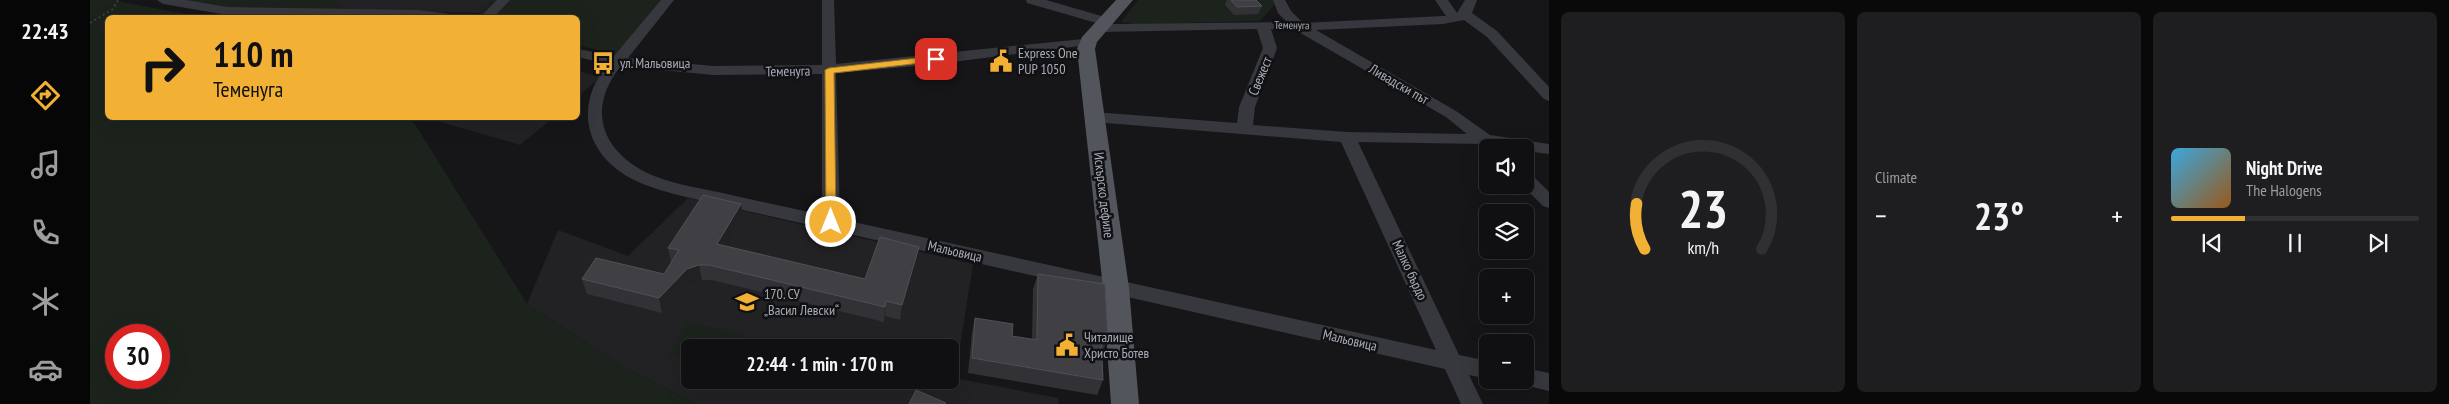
<!DOCTYPE html>
<meta charset="utf-8">
<style>
body{margin:0;font-family:"PT Sans Narrow",sans-serif;background:#1e1e20;color:#f1f3f6;height:100vh;display:flex;flex-direction:column;font-size:19px;white-space:nowrap}
*{box-sizing:border-box;margin:0}
p{font-size:16px;color:#9c9d9f}
.icon{flex:none;width:28px;height:28px;fill:none;stroke:currentColor;stroke-width:2;stroke-linecap:round;stroke-linejoin:round}
.map{position:relative;flex:1;overflow:hidden}
.details{display:flex;flex-direction:column;gap:12px;padding:12px;background:#09090a;width:900px}
.details>*{flex:none}
.guide{position:absolute;left:15px;top:15px;width:475px;height:105px;border-radius:8px;box-shadow:0 5px 20px #0002,0 0 0 1px #303032;background:#f2b134;color:#111;overflow:hidden}
.fabs{position:absolute;left:1389px;top:139px;display:grid;gap:10px}
.fabs a{display:grid;place-items:center;width:55px;height:55px;border-radius:8px;background:#101012;box-shadow:0 5px 20px #0002,0 0 0 1px #303032;font-size:25px}
.speed{position:absolute;left:15px;top:324px;display:flex;gap:10px;font-size:25px;font-weight:700;text-align:center}
.speed>*{display:grid;place-content:center;width:65px;height:65px;border-radius:50%;background:#101012;box-shadow:0 5px 20px #0002,0 0 0 1px #303032;line-height:1}
.speed .limit{border:8px solid #d22;background:#fff;color:#111}
.pin{position:absolute;display:grid;place-items:center;width:42px;height:42px;color:#fff;margin:-21px;border-radius:10px;box-shadow:0 2px 8px #0006}
.me{position:absolute;width:55px;margin:-28px;rotate:0deg;stroke-linejoin:round;filter:drop-shadow(0 0 4px #0008)}
.turn{display:flex;align-items:center;gap:18px;height:105px;padding:0 25px;font-size:22px}
.turn .icon{width:65px;height:65px;stroke-width:2.5}
.turn b{display:block;font-size:35px;line-height:42px}
.big{font-size:38px;font-weight:800;line-height:1.1}
.details .tile{flex:1;display:flex;flex-direction:column;justify-content:center;gap:8px;min-width:0;padding:0 18px;border-radius:8px;background:#1e1e20}
.details .dial{align-items:center;gap:0}
.dial svg{height:130px;overflow:visible;fill:none;stroke:#303032;stroke-width:7;stroke-linecap:round;text-anchor:middle}
.dial text{fill:#f1f3f6;stroke:none}
.song{display:flex;align-items:center;gap:15px}
.cover{width:60px;height:60px;border-radius:8px;background:linear-gradient(135deg,hsl(200 70% 55%),hsl(30 70% 35%))}
.played{height:5px;border-radius:2px;background:linear-gradient(90deg,#f2b134 30%,#303032 30%)}
.keys{display:flex;justify-content:space-around;direction:ltr}
.heat{display:flex;justify-content:space-between;align-items:center;font-size:28px;direction:ltr}
.details .tiles{flex:1;display:grid;gap:12px;grid-template-columns:repeat(3,1fr)}
.trip{position:absolute;left:591px;top:339px;width:278px;height:50px;border-radius:8px;background:#101012;box-shadow:0 5px 20px #0002,0 0 0 1px #303032;font-weight:800;line-height:50px;text-align:center}
main{display:flex;flex:1;min-height:0}
.menu{display:flex;flex-direction:column;width:90px;justify-content:space-around;align-items:center;background:#060607;color:#9c9d9f}
.menu .icon{width:35px;height:35px}
.menu .on{color:#f2b134}
.menu b{font-size:22px;color:#f1f3f6}
.map>svg:first-child{display:block}
</style>
<main>
<nav class="menu">
<b>22:43</b>
<svg class="icon on" aria-label="directions" viewBox="0 0 24 24"><path d="M12 3l9 9-9 9-9-9zM9 14v-3h6M13 9l2 2-2 2"/></svg>
<svg class="icon" aria-label="music" viewBox="0 0 24 24"><path d="M9 18V5l10-2v13"/><circle cx="6" cy="18" r="3"/><circle cx="16" cy="16" r="3"/></svg>
<svg class="icon" aria-label="phone" viewBox="0 0 24 24"><path d="M5 4h4l2 5-3 2q2 4 5 5l2-3 5 2v4C11 20 4 13 5 4z"/></svg>
<svg class="icon" aria-label="climate" viewBox="0 0 24 24"><path d="M12 3v18M4 7l16 10M4 17L20 7"/></svg>
<svg class="icon" aria-label="car" viewBox="0 0 24 24"><path d="M5 17H2v-5l4-1 3-4h7l3 4 3 1v5h-3M9 17h6M6 11h13"/><circle cx="7" cy="17" r="2"/><circle cx="17" cy="17" r="2"/></svg>
</nav>
<div class="map">
<svg width="1459" height="404" viewBox="0 0 1459 404">
<rect width="100%" height="100%" fill="#161618"/>
<path fill="#222225" fill-rule="evenodd" d="M247,0h156l-12,13 -139,-3z
M488,71l23,6 -23,19z
M337,118h126l-33,27z
M598,198l285,66 -18,114 103,20 1,6h-363l-68,-35 -101,-65 31,-74 70,26zM600,348h260v32h-260z"/>
<path fill="#1c231d" fill-rule="evenodd" d="M0,0h22l89,17 -93,1v100h303l116,186 101,65 68,35h-606zM26,335h43v43h-43z
M95,0h152l5,10 -119,-2z
M403,0h169l-44,55 -40,-10v-27h-90l-7,-5z
M1048,0h135l2,4 -15,17 -122,3 -17,-2z
M598,321l97,26 -95,1v12l-21,-5z"/>
<g fill="none" stroke-linecap="round" stroke-linejoin="round">
<path stroke="#3d3f44" stroke-width="2" stroke-dasharray="2 3" stroke-linecap="butt" d="M0,23l23,-14 5,-9"/>
<path fill="#37383d" fill-rule="evenodd" d="M67,0h29l41,7 191,3 33,4 6,4 -230,-3 -64,-11z
M407,0h13l-17,18h-14z
M571,0h13l-46,58 85,8 109,-1v-65h12l2,64 257,-26 2,3 -7,4 -160,20 -92,8 4,146 596,131 -95,-208 -247,-20 -8,-5 8,-5 143,11 2,-16 24,-59 -6,-19 -155,3 -7,-4 5,-4 -73,-21 -1,-3h20l66,19 1,5 174,-2 -9,-9 -5,-13h12l6,11 12,12 140,-7h3l-11,-16h13l9,13 8,-13h12l-5,13 25,18 52,56v14l-5,-2 -57,-62 -23,-17 -21,4 -127,6 140,81 34,24 59,9v10l-24,-3v-3l-41,-4 -126,-2 101,213 29,6v18l-19,-4 14,29h-22l-16,-35 -746,-169c-21,-5 -43,-10 -63,-19 -50,-24 -64,-74 -28,-117l-30,-7v-8l36,7zM1181,29l26,2 149,86 21,17 -120,-2 -94,-7 2,-18 22,-59zM531,66l92,9 109,-1v141c-35,-8 -69,-15 -104,-23 -24,-5 -51,-9 -73,-20 -46,-24 -57,-66 -24,-106z
M1435,172l6,2 18,18v16l-6,-2 -21,-21h3z
M1435,368l24,5v18l-32,-8 -1,-3h9z"/>
<path fill="#53555c" fill-rule="evenodd" d="M1026,0h17l-36,42 -2,7 34,239 10,116h-28l-8,-116 -26,-239 5,-12z"/>
</g>
<path fill="#323236" d="M1137,0h29l6,6 -4,8 -24,1 -9,-10z
M653,220l-16,26 138,33 54,-32 -2,15 -17,58 -15,-4 -1,6 -172,-42h-10l-12,5 -28,28 -75,-19 -5,-15 82,-5 7,-12 -3,-14z
M948,274l70,64 -6,15 1,27 -6,15 -129,-22 4,-40 3,-15 37,18 20,3 1,-50z"/>
<path fill="#212124" d="M651,204l2,16 -24,39 -2,-15z
M829,247l-2,15 -17,58 2,-15z
M609,265l3,15 -12,5 -28,28 -3,-15 28,-29z
M796,301l-1,15 -1,6 1,-15z"/>
<path fill="#3f3f44" stroke="#4f5156" d="M1141,0h25l6,6 -25,1z
M613,195l38,9 -24,40 148,35 15,-42 39,10 -17,58 -16,-4 -1,6 -176,-42h-10l-12,4 -28,29 -77,-19 14,-21 68,16 15,-24 -11,-2z
M948,274l67,10 3,54 -7,-1 2,43 -131,-22 3,-40 38,6 -1,12 25,4z
M826,390l30,13 -1,1h-36z"/>
<path fill="#f2b134" stroke="#9d7322" d="M846,56l4,3 -1,2 -105,12 2,149 -1,3h-9l-1,-155 4,-2z"/>
<defs>
<symbol id="civic-bare" viewBox="-9 -9 18 18"><path d="M-.6-6.5H3V-4.5H.6V-3L4-1V1h2V6H-6V1h2V-1L-.6-3ZM-1.2 2.5V6h2.4V2.5Z" fill="#f2b134" stroke="#111113" stroke-width="2.5" paint-order="stroke"/></symbol>
<symbol id="bus-bare" viewBox="-9 -9 18 18"><path d="M-5-6H5V4H4V6H2V4H-2V6H-4V4H-5ZM-3.5-4V0h7V-4ZM-3.5 1.2v1.5H-2V1.2ZM2 1.2v1.5H3.5V1.2Z" fill="#f2b134" stroke="#111113" stroke-width="2.5" paint-order="stroke"/></symbol>
<symbol id="school-bare" viewBox="-9 -9 18 18"><path d="M0-5L7-2L0 1L-7-2ZM-4 1L0 2.5L4 1V4Q0 6-4 4Z" fill="#f2b134" stroke="#111113" stroke-width="2.5" paint-order="stroke"/></symbol>
</defs>
<g fill-rule="evenodd">
<use href="#civic-bare" x="895" y="45" width="32" height="32"/>
<use href="#bus-bare" x="497" y="47" width="32" height="32"/>
<use href="#school-bare" x="641" y="286" width="32" height="32"/>
<use href="#civic-bare" x="961" y="329" width="32" height="32"/>
</g>
<g text-anchor="middle" stroke-width="5" stroke-linejoin="round" paint-order="stroke">
<g font-size="11" fill="#a8adb8" stroke="#111113">
<text transform="translate(1202 25) rotate(1)" y="4">Теменуга</text>
</g>
<g font-size="14" fill="#a8adb8" stroke="#111113" text-anchor="start">
<text x="928" y="58">Express One<tspan x="928" dy="16">PUP 1050</tspan></text>
<text x="530" y="68">ул. Мальовица</text>
<text x="674" y="299">170. СУ<tspan x="674" dy="16">„Васил Левски“</tspan></text>
<text x="994" y="342">Читалище<tspan x="994" dy="16">Христо Ботев</tspan></text>
</g>
<g font-size="14" fill="#a8adb8" stroke="#111113">
<text transform="translate(698 71) rotate(-1)" y="5">Теменуга</text>
<text transform="translate(1170 76) rotate(-68)" y="5">Свежест</text>
<text transform="translate(1309 84) rotate(30)" y="5">Ливадски път</text>
<text transform="translate(1014 195) rotate(83)" y="5">Искърско дефиле</text>
<text transform="translate(865 251) rotate(13)" y="5">Мальовица</text>
<text transform="translate(1320 270) rotate(65)" y="5">Малко бърдо</text>
<text transform="translate(1260 340) rotate(13)" y="5">Мальовица</text>
</g>
</g>
</svg>
<div class="fabs">
<a><svg class="icon" aria-label="sound" viewBox="0 0 24 24"><path d="M4 9h4l5-4v14l-5-4H4zM17 9q2 3 0 6"/></svg></a>
<a><svg class="icon" aria-label="layers" viewBox="0 0 24 24"><path d="M12 4l9 5-9 5-9-5zM3 14l9 5 9-5"/></svg></a>
<a>+</a>
<a>−</a>
</div>
<div class="speed"><div class="limit">30</div></div>
<div class="pin" style="left:846px;top:59px;background:#d93025"><svg class="icon" aria-label="arrive" viewBox="0 0 24 24"><path d="M6 21V4h12l-3 4 3 4H6"/></svg></div>
<svg class="me" style="left:741px;top:222px" viewBox="-20 -20 40 40"><circle r="17" fill="#f2b134" stroke="#fff" stroke-width="3"/><path d="M0-11L8 9 0 5-8 9z" fill="#fff"/></svg>
<div class="trip">22:44 · 1 min · 170 m</div>
<div class="guide">
<div class="turn"><svg class="icon" aria-label="right" viewBox="0 0 24 24"><path d="M7 20v-9h11M14 6l5 5-5 5"/></svg><div><b>110 m</b>Теменуга</div></div>
</div>
</div>
<section class="details">
<div class="tiles">
<div class="tile dial"><svg viewBox="0 0 100 80">
<path d="M14 69A42 42 0 1 1 86 69"/>
<path d="M14 69A42 42 0 0 1 9 41" stroke="#f2b134"/>
<text x="50" y="56" font-size="32" font-weight="700">23</text>
<text x="50" y="72" font-size="11">km/h</text>
</svg></div>
<div class="tile"><p>Climate</p>
<div class="heat"><a>−</a><b class="big">23°</b><a>+</a></div>
</div>
<div class="tile">
<div class="song"><i class="cover"></i><div><b>Night Drive</b><p>The Halogens</p></div></div>
<div class="played"></div>
<div class="keys"><svg class="icon" aria-label="previous" viewBox="0 0 24 24"><path d="M18 5L8 12l10 7zM5 5v14"/></svg><svg class="icon" aria-label="pause" viewBox="0 0 24 24"><path d="M8 5v14M16 5v14"/></svg><svg class="icon" aria-label="next" viewBox="0 0 24 24"><path d="M6 5l10 7-10 7zM19 5v14"/></svg></div>
</div>
</div>
</section>
</main>
